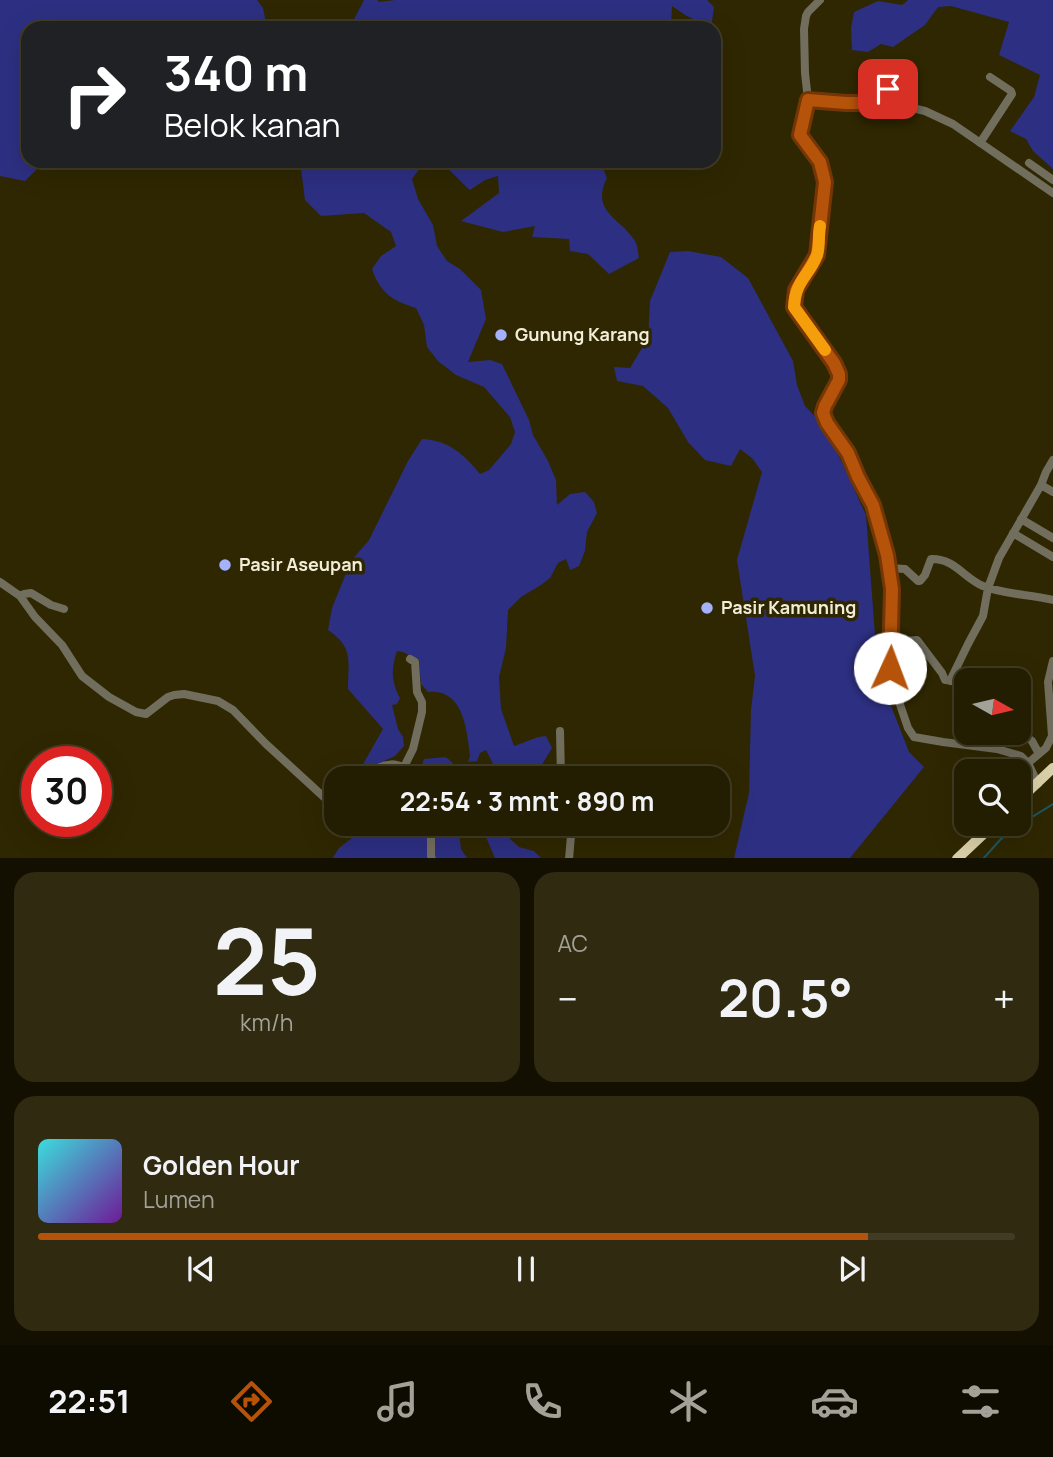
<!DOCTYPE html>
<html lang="id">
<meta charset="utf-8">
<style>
body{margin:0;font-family:Manrope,sans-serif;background:#2f2a10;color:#f1f3f6;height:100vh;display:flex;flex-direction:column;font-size:26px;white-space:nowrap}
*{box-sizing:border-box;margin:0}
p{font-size:23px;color:#a3a299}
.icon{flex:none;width:38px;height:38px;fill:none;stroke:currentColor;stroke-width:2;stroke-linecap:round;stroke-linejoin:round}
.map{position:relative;height:858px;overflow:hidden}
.panel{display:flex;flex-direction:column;gap:14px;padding:14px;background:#131001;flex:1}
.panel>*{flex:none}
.guide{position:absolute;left:21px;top:21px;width:700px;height:147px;border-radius:21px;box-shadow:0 7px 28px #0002,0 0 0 2px #403b23;background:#202124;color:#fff;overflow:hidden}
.needle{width:46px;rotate:98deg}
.fabs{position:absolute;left:954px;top:668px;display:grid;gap:14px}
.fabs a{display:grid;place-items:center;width:77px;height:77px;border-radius:14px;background:#231d01;box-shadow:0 7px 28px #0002,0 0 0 2px #403b23;font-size:35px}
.speed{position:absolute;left:21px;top:746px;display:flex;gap:14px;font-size:35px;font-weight:700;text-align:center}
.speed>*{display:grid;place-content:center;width:91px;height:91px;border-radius:50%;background:#231d01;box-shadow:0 7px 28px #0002,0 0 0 2px #403b23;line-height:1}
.speed .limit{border:10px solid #d22;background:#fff;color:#111}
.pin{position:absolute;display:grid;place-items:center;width:60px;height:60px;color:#fff;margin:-30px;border-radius:14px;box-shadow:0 4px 10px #0006}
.me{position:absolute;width:77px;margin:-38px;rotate:2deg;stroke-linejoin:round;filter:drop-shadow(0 0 5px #0008)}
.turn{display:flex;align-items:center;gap:24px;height:147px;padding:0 28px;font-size:32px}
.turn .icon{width:91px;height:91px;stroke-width:2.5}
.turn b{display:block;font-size:49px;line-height:60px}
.big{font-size:52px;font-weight:700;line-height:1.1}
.panel .card{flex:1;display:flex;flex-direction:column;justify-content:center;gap:10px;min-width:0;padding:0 24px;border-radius:21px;background:#2f2a10}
.panel .dial{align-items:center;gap:0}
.dial b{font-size:91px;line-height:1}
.song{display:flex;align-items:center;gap:21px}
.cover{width:84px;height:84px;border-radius:10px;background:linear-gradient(135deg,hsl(180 70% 55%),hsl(280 70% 35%))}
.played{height:7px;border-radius:4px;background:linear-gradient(90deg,#b45309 85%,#403b23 85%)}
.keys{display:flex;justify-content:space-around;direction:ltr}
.heat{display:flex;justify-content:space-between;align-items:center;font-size:38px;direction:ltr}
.panel .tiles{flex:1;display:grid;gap:14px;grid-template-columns:1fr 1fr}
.card:last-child{grid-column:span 2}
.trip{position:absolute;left:324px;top:766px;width:406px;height:70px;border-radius:21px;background:#231d01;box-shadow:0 7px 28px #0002,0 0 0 2px #403b23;font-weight:700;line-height:70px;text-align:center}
.menu{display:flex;height:112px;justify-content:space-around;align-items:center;background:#0e0c00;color:#a3a299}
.menu .icon{width:49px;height:49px}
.menu .on{color:#b45309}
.menu b{font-size:32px;color:#f1f3f6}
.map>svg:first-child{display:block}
</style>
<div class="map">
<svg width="1053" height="859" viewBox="0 0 1053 859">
<rect width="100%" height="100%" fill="#2f2701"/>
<path fill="#2d2f82" d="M0,0h257l6,8 4,20h-239v133h17l-20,20 -25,-5z
M364,0h13l2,2 16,-2h312l7,7 -3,21 -26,-13 -13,-9 -1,22h-324l5,-5z
M908,0h145v169l-20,-18 -7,-12 -16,-8 24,-34 6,-22 -41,-20 10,-33 -58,-16 -13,1 -13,18 -32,22 -12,-3 -13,8 -16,-2 -1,-22 3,-16 24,-11 24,4z
M300,161h125l-13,18 6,20 15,26 4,21 10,15 13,8 21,21 5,29 -18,43 22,-2 12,4 27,56 4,15 15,26 8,19 1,25 13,-11 15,-2 9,10 3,11 -10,19 -2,19 -6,15 -9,4 -4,-11 -8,4 -8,15 -9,7 -20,12 -13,13 -2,38 -7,29 2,32 13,37c11,-3 20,-9 32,-10l6,12 -12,20 -18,11h-26l-3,-15 -7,-14 -6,3 -3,8 -9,1 2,-6c-3,-25 -6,-68 -42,-64l-7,-8 -2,-24 -16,-8 -6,-1c-6,18 -6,30 3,47l-3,6 -5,1 6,24 5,8 1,9 -9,10 -11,5 2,18h-23l-1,-13 21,-37 -35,-40c0,-29 6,-41 -20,-59l4,-22 19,-47 18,-21 39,-79 14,-22c26,1 42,15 58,35l9,-4 22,-26 4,-12 -5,-15 -26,-30 -28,-12 -18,-14 -11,-14 -3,-22 -8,-17c-23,-7 -36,-15 -44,-39l9,-13 15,-10 -5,-14 -27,-19 -43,3 -16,-16z
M442,161h158l7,17c-17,34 13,39 28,63 3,5 3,12 4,17l-30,16 -21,-20 -18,-3 -1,-12 -37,-2 3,-11 -32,6 -42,-11 38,-28 -1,-17 -13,4 -15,10c-10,-8 -16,-18 -28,-25z
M688,251l33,6 27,21 45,83 4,24 8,21 21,22 40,87 9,120 13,63 21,54 15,15 -74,91h-116l15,-65 2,-83 4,-34 -18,-116 25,-88 -10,-14 -12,-9 -9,17 -26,-6 -17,-18 -20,-34 -25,-22 -26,-5 -3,-14 16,1 18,-30 2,-37 20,-49z
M445,757c9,5 12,11 13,22h-34l-7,-10 5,-4 2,-6z
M362,824h96l3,25 6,9 -135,1 7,-11 22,-17z
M489,824h27l1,4 -8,10 10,9 15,4 7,7h-46l-10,-23z"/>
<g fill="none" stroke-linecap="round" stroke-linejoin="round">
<path stroke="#1d5764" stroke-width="2" d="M983,859l17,-19 16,-13 37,-23"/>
<path stroke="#716e5e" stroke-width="8" d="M820,0l-12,12 -2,4 -2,13 1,44 3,27 -8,32 1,6 19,24 5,15v12l-8,66 -21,35 -2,17 43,62 2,8 -1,6 -13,23 -2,7 4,10 21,30 10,24 15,28 17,63 2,21 -1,89 17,50 6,9 29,5 54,7 24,7 7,7 10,21
M808,100l38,3h31l31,4 17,4 28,13 100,69
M877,103l30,-39
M980,143l32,-49 -1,-3 -21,-14
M1029,163l24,17
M1041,485l12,7
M1021,519l32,19
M1013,533l40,24
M890,568l15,1 13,12h2l5,-6 6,-16c23,-1 33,19 52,27 22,9 47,8 70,14
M0,582l20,14 15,21 27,28 20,31 27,21 27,15 10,2 22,-17 6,-2 10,-1 34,7 15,9 33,34 60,55 10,1
M20,596l4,-2 7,-1 20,12 13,4
M891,642l26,-2 25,33 3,7 21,2
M950,681l18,-37 15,-28 5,-28 11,-30 42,-73 5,-13 7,-12
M560,731l1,48
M1018,731l14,10 7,13
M1028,763l18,-15 6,-12 -4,-54 5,-21
M404,767l9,-18 9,-37v-10l-5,-10 -2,-30 -5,-3
M365,779c17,-19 35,-20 52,0
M431,824v32l1,3
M569,859l3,-35"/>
<path stroke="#dad0a8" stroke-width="10" d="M1018,801l35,-33
M957,859l37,-35"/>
</g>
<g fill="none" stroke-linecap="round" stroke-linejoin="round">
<defs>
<path id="route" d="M888,89l-11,14h-31l-38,-3 -8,35 20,27 5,20 -8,73 -21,35 -2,17 40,56 5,11v6l-14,26 -2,7 4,10 21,30 10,24 15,28 14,50 5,34 -2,79"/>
</defs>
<use href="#route" stroke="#753606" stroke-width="18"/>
<use href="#route" stroke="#b45309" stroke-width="12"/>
<path stroke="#f59e0b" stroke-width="12" d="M820,226c-2,9 0,20 -3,29 -8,21 -22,26 -23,52l31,43"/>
</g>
<g fill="#a4b1fc" stroke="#2f2701" stroke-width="2.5">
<circle cx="501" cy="335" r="7"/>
<circle cx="225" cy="565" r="7"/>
<circle cx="707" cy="608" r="7"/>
</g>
<g text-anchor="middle" stroke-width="7" stroke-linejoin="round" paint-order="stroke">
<g font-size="18" font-weight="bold" fill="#f2edd8" stroke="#2f2701" text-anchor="start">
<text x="515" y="341">Gunung Karang</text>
<text x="239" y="571">Pasir Aseupan</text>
<text x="721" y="614">Pasir Kamuning</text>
</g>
</g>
</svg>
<div class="fabs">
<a><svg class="needle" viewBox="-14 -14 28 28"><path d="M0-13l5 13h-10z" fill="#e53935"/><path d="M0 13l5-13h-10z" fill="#a3a299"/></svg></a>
<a><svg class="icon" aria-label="search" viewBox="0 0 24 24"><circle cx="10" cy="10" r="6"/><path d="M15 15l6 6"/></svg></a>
</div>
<div class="speed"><div class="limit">30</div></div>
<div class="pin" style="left:888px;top:89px;background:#d93025"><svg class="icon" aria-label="arrive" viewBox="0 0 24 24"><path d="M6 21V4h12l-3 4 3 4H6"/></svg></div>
<svg class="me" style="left:890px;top:668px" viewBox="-20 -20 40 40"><circle r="19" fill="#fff"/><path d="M0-13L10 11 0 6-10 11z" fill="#b45309"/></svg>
<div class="trip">22:54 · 3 mnt · 890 m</div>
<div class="guide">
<div class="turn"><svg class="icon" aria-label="right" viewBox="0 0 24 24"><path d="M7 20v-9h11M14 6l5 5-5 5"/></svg><div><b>340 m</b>Belok kanan</div></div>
</div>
</div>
<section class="panel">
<div class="tiles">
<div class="card dial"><b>25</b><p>km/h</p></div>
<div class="card"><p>AC</p>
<div class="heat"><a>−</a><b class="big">20.5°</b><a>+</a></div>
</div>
<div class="card">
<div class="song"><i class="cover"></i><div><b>Golden Hour</b><p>Lumen</p></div></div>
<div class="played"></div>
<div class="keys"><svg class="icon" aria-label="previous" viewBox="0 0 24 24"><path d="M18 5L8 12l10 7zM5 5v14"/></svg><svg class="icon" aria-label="pause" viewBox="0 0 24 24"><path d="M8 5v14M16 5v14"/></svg><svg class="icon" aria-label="next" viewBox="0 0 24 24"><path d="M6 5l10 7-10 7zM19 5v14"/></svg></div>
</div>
</div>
</section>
<nav class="menu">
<b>22:51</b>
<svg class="icon on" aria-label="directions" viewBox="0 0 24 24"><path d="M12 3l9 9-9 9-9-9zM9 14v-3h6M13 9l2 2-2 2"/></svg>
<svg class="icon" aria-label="music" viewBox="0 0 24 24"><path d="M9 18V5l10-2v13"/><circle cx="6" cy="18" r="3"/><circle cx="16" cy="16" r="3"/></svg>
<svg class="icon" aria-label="phone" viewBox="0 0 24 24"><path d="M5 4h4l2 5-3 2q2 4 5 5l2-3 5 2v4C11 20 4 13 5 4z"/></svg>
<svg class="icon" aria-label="climate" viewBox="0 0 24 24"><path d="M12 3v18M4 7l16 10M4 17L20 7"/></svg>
<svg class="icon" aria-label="car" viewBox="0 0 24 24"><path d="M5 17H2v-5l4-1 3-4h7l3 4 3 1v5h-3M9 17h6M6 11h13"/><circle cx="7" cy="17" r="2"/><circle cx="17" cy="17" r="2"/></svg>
<svg class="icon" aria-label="filters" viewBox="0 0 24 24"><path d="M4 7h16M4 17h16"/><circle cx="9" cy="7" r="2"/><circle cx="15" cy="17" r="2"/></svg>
</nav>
